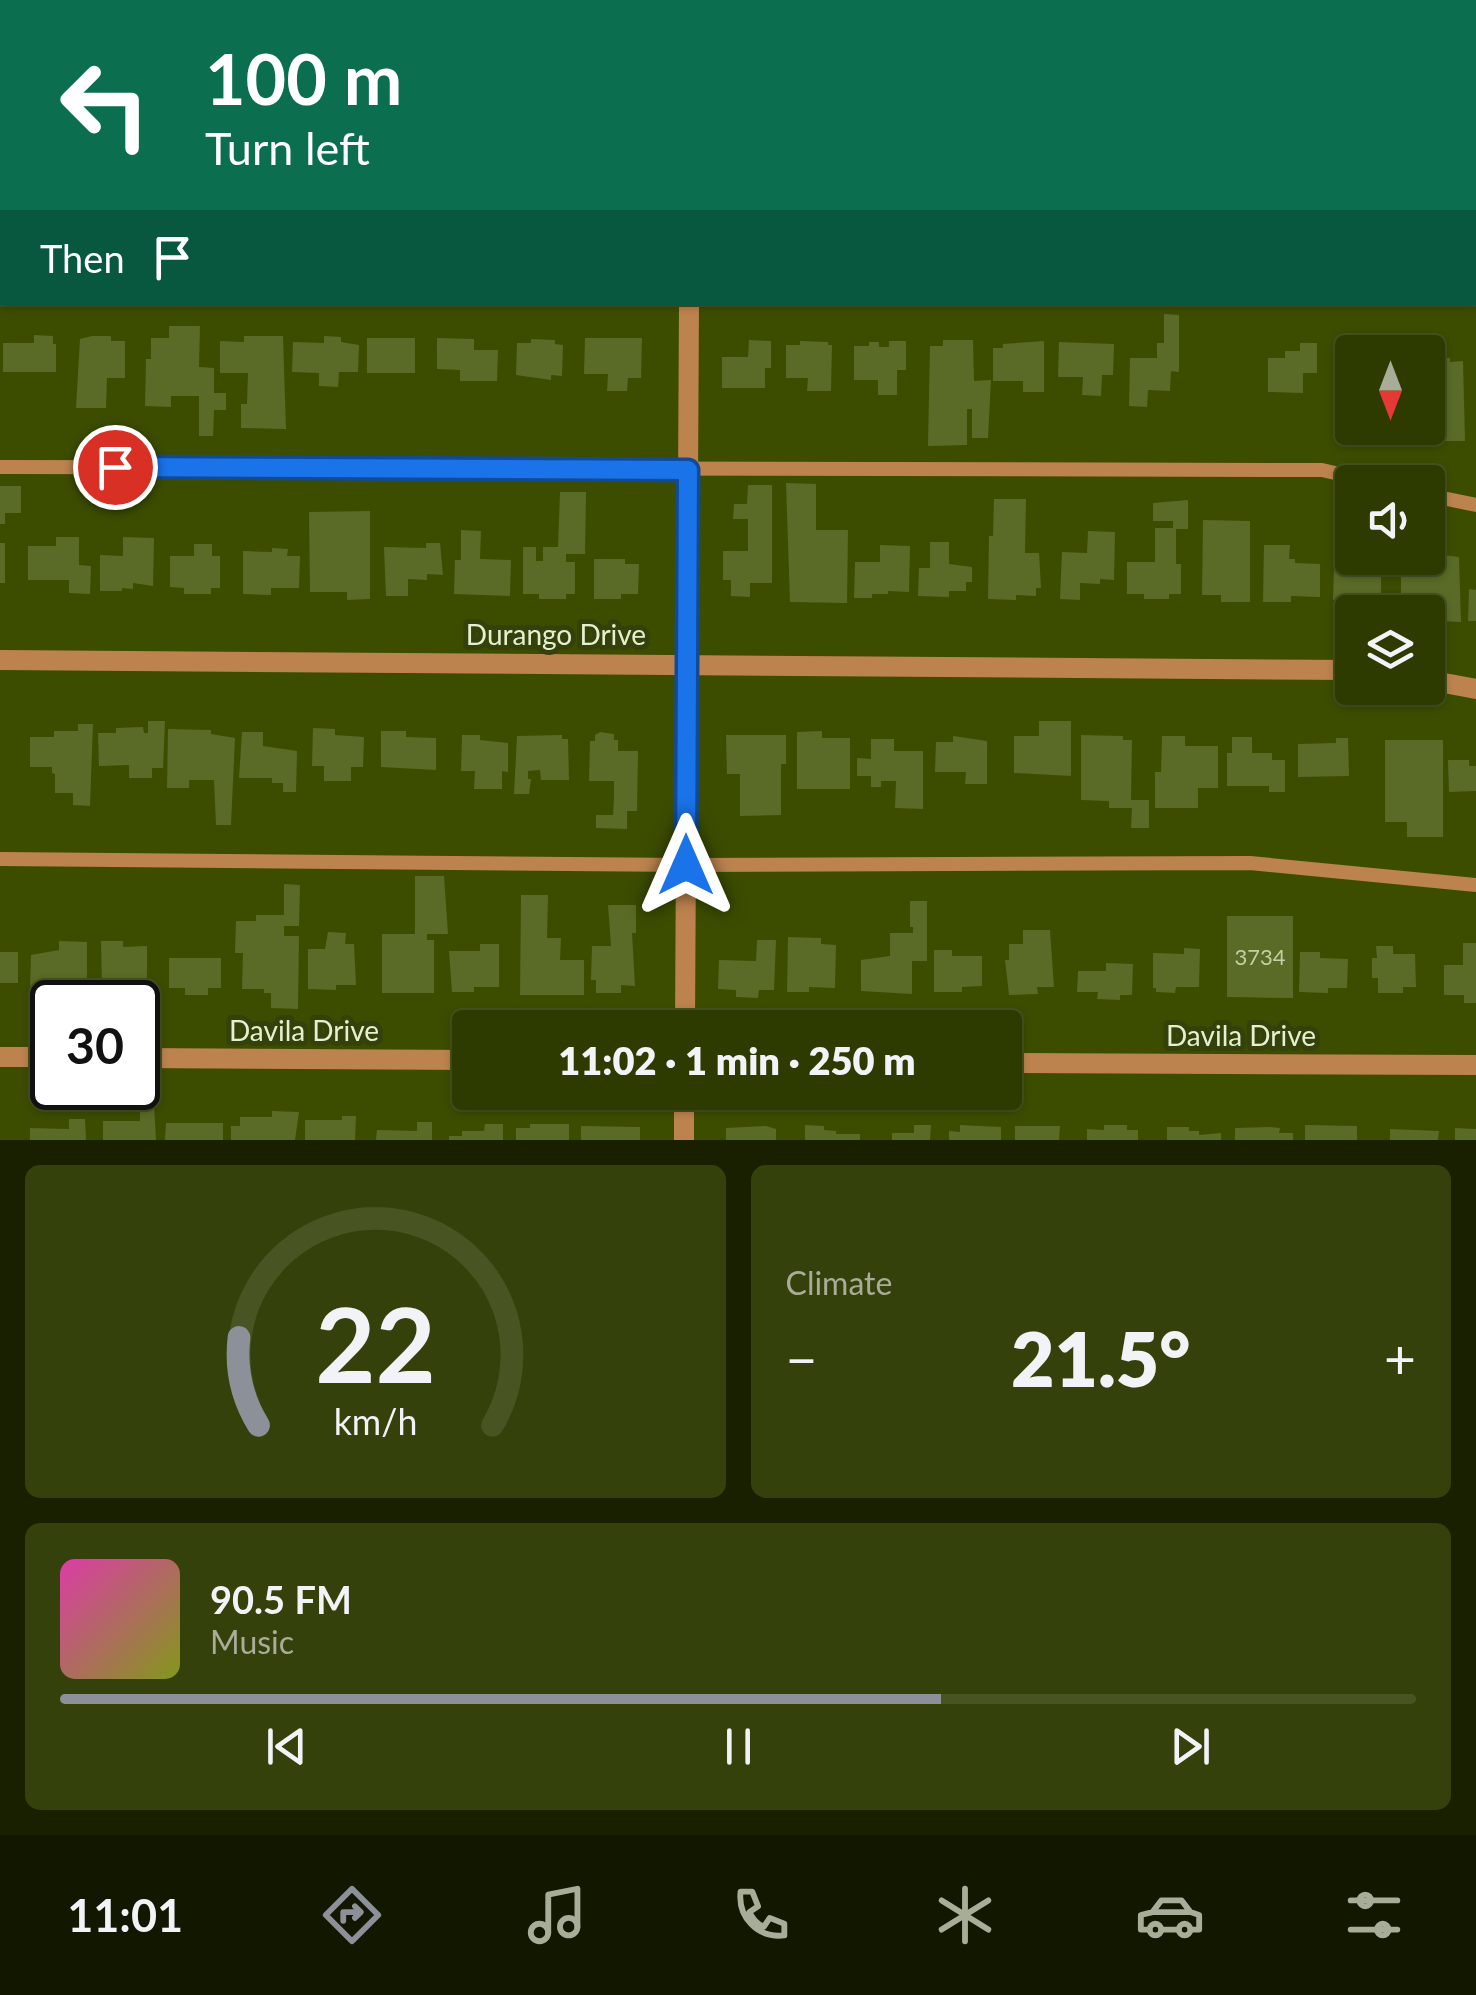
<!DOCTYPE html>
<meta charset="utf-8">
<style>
body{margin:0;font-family:Lato,sans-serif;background:#35410a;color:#f1f3f6;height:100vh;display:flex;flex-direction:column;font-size:38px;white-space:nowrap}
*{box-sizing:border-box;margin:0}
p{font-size:32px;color:#a7ad99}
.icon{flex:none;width:55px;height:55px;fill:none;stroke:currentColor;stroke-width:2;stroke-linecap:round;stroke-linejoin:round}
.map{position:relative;height:1140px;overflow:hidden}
.side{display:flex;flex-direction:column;gap:25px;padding:25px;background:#192000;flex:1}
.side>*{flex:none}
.hud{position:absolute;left:0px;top:0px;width:1478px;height:305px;box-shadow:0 2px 8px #0004,0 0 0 2px #485422;background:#0b6e4f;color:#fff;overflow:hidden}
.needle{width:65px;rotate:180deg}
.buttons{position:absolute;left:1335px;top:335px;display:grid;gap:20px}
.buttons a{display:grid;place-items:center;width:110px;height:110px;border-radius:10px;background:#2d3a00;box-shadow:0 2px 8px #0004,0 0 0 2px #485422;font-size:50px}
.speed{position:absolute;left:30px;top:980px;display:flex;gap:20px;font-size:50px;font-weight:700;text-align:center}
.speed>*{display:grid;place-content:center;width:130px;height:130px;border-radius:50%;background:#2d3a00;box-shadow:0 2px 8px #0004,0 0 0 2px #485422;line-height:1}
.speed .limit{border:5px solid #111;border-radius:15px;background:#fff;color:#111}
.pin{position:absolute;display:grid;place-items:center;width:85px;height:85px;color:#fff;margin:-42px;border:5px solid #fff;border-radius:50%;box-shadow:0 2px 10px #0007}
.me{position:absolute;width:110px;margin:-55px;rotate:0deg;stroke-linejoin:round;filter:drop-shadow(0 0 8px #0008)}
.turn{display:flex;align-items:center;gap:35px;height:210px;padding:0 40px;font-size:45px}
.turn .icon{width:130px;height:130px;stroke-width:2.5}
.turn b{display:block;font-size:70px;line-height:85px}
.then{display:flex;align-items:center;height:95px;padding:0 40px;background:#0003;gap:20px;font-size:38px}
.big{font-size:75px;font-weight:800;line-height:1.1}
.side .card{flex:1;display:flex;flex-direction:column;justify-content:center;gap:15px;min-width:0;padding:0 35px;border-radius:15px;background:#35410a}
.side .dial{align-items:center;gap:0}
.dial svg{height:260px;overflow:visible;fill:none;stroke:#485422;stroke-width:7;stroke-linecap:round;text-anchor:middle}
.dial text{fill:#f1f3f6;stroke:none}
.song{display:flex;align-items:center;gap:30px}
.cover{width:120px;height:120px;border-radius:15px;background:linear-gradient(135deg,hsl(320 70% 55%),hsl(70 70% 35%))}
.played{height:10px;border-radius:5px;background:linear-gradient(90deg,#8c9099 65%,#485422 65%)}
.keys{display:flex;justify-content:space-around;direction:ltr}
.heat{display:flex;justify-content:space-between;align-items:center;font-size:55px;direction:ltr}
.side .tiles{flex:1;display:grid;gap:25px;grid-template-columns:1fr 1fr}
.card:last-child{grid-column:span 2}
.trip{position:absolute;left:452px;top:1010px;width:570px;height:100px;border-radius:10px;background:#2d3a00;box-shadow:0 2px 8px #0004,0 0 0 2px #485422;font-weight:800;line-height:100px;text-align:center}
.tab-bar{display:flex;height:160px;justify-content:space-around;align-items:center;background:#121700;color:#a7ad99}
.tab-bar .icon{width:70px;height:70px}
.tab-bar .selected{color:#8c9099}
.tab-bar b{font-size:45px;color:#f1f3f6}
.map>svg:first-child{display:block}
</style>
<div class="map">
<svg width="1476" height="1140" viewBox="0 0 1476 1140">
<rect width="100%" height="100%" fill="#3c4d00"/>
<path fill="#596b26" d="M1164,314l15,1v57l-8,-1 -1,20 -22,-1 -1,17 -18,-1 1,-48h27v-15h7z
M169,326h31l-1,41 15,1v25h12v17h-12l-1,26h-14v-40h-28v11l-26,-1 1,-47h5v-21h18z
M34,335l19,1v8h3v28h-53v-29h31z
M92,336h19v5h14v37h-18l-1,30h-30l4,-69z
M244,336h39l3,93 -45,-1v-24h6l1,-31h-28v-32l24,1z
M324,336l17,1v5l18,3 -1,27h-19l-1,15 -19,-1v-13l-27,-1 1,-30 31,1z
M367,338h48v35h-48z
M437,338l37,1v11h24l-1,31h-37v-11l-23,-1z
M585,338h57l-1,40h-13l-1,13h-20l1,-17h-24z
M531,339l24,1v4l8,1 -1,31 -11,-1v5l-35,-5 1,-32h14z
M749,340l22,1v27h-6v20h-43v-31h26z
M943,340h30l1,41 17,-1 -3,58h-16v-29h-5v36l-39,1 2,-100h13z
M800,341l28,1v3h4l-1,46h-24l1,-13h-22v-33h14z
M889,341h17v29h-9v25h-19v-15h-24v-34h15v-4h10v5h10z
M1044,341v51h-21v-11h-30v-33h10v-4z
M1059,342l55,2 -1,31h-11l-1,21 -19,-1 1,-18h-25z
M1300,343h17v30h-14v20l-35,-1v-34h17v-7h15z
M1352,347l35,3v2h-35v44l-16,-1 3,-44 13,1z
M1439,354v4h11v4l13,-1 2,80h-20v-20h-17v-66z
M786,483l30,1v46h32l-1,73 -57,-1z
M748,485h24v98h-22v14l-19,-1v-16h-8v-29h25v-32h-15l1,-15h13z
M0,486h21v27h-16v11h-5z
M560,492h26l-1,62h-19v8h9v32h-9v5h-27v-5h-16v-47h13v14h7v-14h15z
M994,499h32l-1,54h14l2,35h-5v8l-20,-1v5l-28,-1 1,-63h4z
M1188,500v29h-12v35h5v30h-12v5h-25v-5h-17v-32h28v-34h18v-7h-20v-18z
M370,511v88l-23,1v-8h-37l-1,-80z
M1203,520l47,1v81h-29v-7h-19z
M461,530l20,1 -1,28 31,1 -1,36 -56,-2 1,-34h6z
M1088,531l27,1 -1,48 -14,-1v5l-20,-1v17l-20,-1 2,-47 25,1z
M56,537h23v28l12,1 -1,28 -21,-1v-13h-41v-34h28z
M123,537l31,1 -1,48 -20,-3v6l-11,-1v3h-22v-36l23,1z
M930,542h19v22l23,3v15h-6v9h-17v6l-31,-1 1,-28h11z
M0,543h5v40h-5z
M426,543h14l3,32 -16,-1v6l-19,-1v17h-22l-2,-49 42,1z
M194,544h18v12h8v32h-9v6h-27v-6l-14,-1v-31h24z
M880,545l30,1 -1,46 -21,-1v3h-16v4h-18l1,-36h25z
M1264,545h26l-1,14h6v4l25,1v33l-29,-1v6h-28z
M272,548l16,1 -1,7h13l-1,32h-28v7l-28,-1v-43l29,1z
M1435,554l24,3 2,65 -22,-1 1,-11h-35v-13h-4v-39l34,4z
M594,559h31v5h14l-1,30h-17v5h-27z
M1334,567l47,1v28h-27v5l-21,-1z
M1469,589l7,1v31h-8z
M148,721h17l-2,47h-11v10h-23v-13l-30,1 -1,-33h18v-5l27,-1 1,6h4z
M1039,721h32v55l-57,-3v-37h25z
M78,724h15l-3,82 -17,-1v-12h-18v-19l-3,-1v-6h-22v-30h24v-6h24z
M313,728l22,1v6l29,2 -1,30h-12v14h-27v-15h-12z
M168,729l43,1v4l24,4 -4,87h-15l-2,-45h-25v8h-22z
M381,731h25v6l30,1v32l-55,-3z
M822,731v7h28v51h-53v-57z
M242,732h21v14l34,5 -1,41h-13v-9h-11v-5h-33z
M600,732l14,2v6h4v11h20l-1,60h-10v18l-31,-1v-13h17l1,-18v-16h-25l1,-40h5v-6z
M462,735h18v5l28,3v29l-6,-1v18h-28l1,-18h-14z
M562,735v4h6l1,41h-28l-1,-10 -12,1v8h3l-2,15h-15l3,-58z
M726,735h60v29h-5v51l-41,1v-42h-13z
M1081,735l42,1v4h9l-1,60h18v28h-18l1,-20h-23v-7l-28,-1z
M953,736l34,5v43h-22l1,-12h-31l1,-30h17z
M1162,736h23v10h33v42h-20v20h-43v-36h6z
M1232,737h20v16h20v7h13v32h-16v-6h-42v-33h5z
M1336,738h12l1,38 -51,1v-33l38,-1z
M871,739h23v12h29v58l-28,-1 1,-27h-15v6h-10v-11h-14v-18l14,1z
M1385,740h58v97h-36v-15h-22z
M1448,760h21v6h7v25l-27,1z
M415,876h29l4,58h-21v6h7v53h-52v-59h33z
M284,884l16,1 -1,41h-15v10h15l-1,73 -27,-1v-15h-7v-4h-22l1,-36h-8l1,-32h20v-6h28z
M521,895h27l-1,43h14l-1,22h24v35h-64z
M910,901h17v60h-15v33l-51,-3v-31l29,-4v-23h23v-6h-3z
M608,905h28v28h-4l3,53 -14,-1v8h-25v-13h-5l1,-34h19z
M1227,916h66v82l-66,-1z
M1023,930h27l4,57h-17l1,7 -29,1 -4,-35h4v-16h14z
M328,932l18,1 -1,11h9l2,41h-20v5l-28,-1v-40h17z
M788,937l33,1v6l15,1 -1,43 -26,-1v5h-22z
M757,940h19l-2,50h-15l-1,8 -22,-1v-7l-18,-1 1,-29 37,1z
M59,941l28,1v49l-57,-1 1,-35 28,-5z
M101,941h22v6l24,-1v38h-25v6h-20z
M1463,943h13v60h-12v-8h-20v-30h19z
M480,944h19v43h-25v5h-22l-3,-41h31z
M1376,946h17v8h22l1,33h-13v6h-25v-15h-6v-20h5z
M1184,948l16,1 -1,38h-23l-1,6 -19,-1v-4h-3v-35l31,1z
M934,950h18v6h30v30l-20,1v5h-28z
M0,952h18v31h-18z
M1300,952h20v6l28,1 -1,29h-19v5l-29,-1z
M169,958h52v30h-13v7h-23v-7h-16z
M1106,963l27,1 -1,31h-12v5l-23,-1 1,-7h-21l1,-21h28z
M140,1104h14l2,36h-53v-19h37z
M272,1111l27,1 -4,28h-64v-14h9v-9h32z
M342,1116h14l-1,24h-50v-20h37z
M69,1119h16l1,21h-56v-12l39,1z
M417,1122h15v18h-56l1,-10 40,1z
M166,1123h57v17h-58z
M485,1124h18v16h-54v-4h13v-5h22z
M530,1124h39v16h-53v-12h14z
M805,1125l19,1v4l12,1v3h24v6h-55z
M914,1125h17l-1,15h-38v-7h22z
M960,1125l41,2v13h-52v-9l11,1z
M1104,1125h23v5h11v10h-51v-11l17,1z
M1305,1125l52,1v14h-52z
M581,1126l59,1v13h-59z
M766,1126l10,3v11h-50v-12z
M1015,1126h45l-1,14h-44z
M1167,1127h22v4h10v4l22,-2v7h-54z
M1269,1127l11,1 -1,5h14v7h-58v-12z
M1455,1128l21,1v11h-21z
M1390,1129l49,2 -1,9h-48z"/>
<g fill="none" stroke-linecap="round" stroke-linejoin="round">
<path stroke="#bd834e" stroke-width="14" d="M1475,92h1
M0,467l1322,3 52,12
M1428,495l48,10
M0,859l686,6 564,-2 226,22"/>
<path stroke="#bd834e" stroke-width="20" d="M691,2v-2
M0,266h2
M1475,295h1
M0,660l1352,10
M1428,680l48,9
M685,1028l4,-726
M0,1057h52
M138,1058l332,2
M1005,1063l471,2
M684,1140v-48"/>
</g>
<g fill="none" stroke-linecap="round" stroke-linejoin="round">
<defs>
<path id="route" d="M115,467l573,3 -2,395"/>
</defs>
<use href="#route" stroke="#114b97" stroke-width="25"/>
<use href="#route" stroke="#1a73e8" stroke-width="18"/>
</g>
<g text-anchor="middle" stroke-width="10" stroke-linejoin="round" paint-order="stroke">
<g font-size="22" fill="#c2d0a4">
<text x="1260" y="965">3734</text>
</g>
<g font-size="28" fill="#e5f1ce" stroke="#34410b">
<text x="556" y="645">Durango Drive</text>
<text x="304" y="1041">Davila Drive</text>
<text x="1241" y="1046">Davila Drive</text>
</g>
</g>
</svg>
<div class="buttons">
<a><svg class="needle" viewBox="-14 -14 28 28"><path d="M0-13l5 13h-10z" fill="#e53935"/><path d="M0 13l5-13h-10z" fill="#a7ad99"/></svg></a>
<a><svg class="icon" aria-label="sound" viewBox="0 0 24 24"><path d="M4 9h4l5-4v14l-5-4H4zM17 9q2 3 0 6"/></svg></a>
<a><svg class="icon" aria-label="layers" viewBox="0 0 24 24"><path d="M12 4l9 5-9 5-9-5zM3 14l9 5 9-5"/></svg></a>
</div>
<div class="speed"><div class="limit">30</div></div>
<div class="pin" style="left:115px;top:467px;background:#d93025"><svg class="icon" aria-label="arrive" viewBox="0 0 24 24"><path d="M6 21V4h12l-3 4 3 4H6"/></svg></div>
<svg class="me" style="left:686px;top:865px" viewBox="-20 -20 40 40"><path d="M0-17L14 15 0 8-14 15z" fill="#1a73e8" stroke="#fff" stroke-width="4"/></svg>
<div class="trip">11:02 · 1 min · 250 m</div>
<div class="hud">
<div class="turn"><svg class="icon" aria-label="left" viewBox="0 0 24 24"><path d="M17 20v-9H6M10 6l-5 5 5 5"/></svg><div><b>100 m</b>Turn left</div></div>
<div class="then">Then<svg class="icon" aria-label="arrive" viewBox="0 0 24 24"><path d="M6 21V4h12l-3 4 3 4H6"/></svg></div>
</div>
</div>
<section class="side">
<div class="tiles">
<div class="card dial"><svg viewBox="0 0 100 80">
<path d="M14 69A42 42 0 1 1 86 69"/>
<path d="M14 69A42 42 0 0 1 8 42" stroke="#8c9099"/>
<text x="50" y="56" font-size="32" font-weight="700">22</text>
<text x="50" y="72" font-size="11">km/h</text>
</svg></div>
<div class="card"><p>Climate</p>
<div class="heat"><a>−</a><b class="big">21.5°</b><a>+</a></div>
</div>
<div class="card">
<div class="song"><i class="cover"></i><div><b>90.5 FM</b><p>Music</p></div></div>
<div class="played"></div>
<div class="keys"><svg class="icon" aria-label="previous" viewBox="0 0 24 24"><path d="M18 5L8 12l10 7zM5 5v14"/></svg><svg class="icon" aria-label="pause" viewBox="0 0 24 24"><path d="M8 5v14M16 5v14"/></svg><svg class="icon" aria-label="next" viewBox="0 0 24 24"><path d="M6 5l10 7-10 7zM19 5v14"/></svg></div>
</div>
</div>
</section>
<nav class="tab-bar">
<b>11:01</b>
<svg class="icon selected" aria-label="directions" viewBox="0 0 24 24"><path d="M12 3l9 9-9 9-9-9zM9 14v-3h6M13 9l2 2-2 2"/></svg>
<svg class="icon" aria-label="music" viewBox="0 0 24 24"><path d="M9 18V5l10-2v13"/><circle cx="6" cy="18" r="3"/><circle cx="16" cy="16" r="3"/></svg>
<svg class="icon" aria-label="phone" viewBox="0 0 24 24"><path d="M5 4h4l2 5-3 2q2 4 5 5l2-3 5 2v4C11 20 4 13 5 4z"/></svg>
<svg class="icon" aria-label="climate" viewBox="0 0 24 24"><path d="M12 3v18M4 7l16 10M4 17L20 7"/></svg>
<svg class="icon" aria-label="car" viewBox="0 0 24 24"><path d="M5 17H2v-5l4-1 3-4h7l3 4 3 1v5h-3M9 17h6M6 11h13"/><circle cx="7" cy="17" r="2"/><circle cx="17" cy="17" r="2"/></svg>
<svg class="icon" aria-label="filters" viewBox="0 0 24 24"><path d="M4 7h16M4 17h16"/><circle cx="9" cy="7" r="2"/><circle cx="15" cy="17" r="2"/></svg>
</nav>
